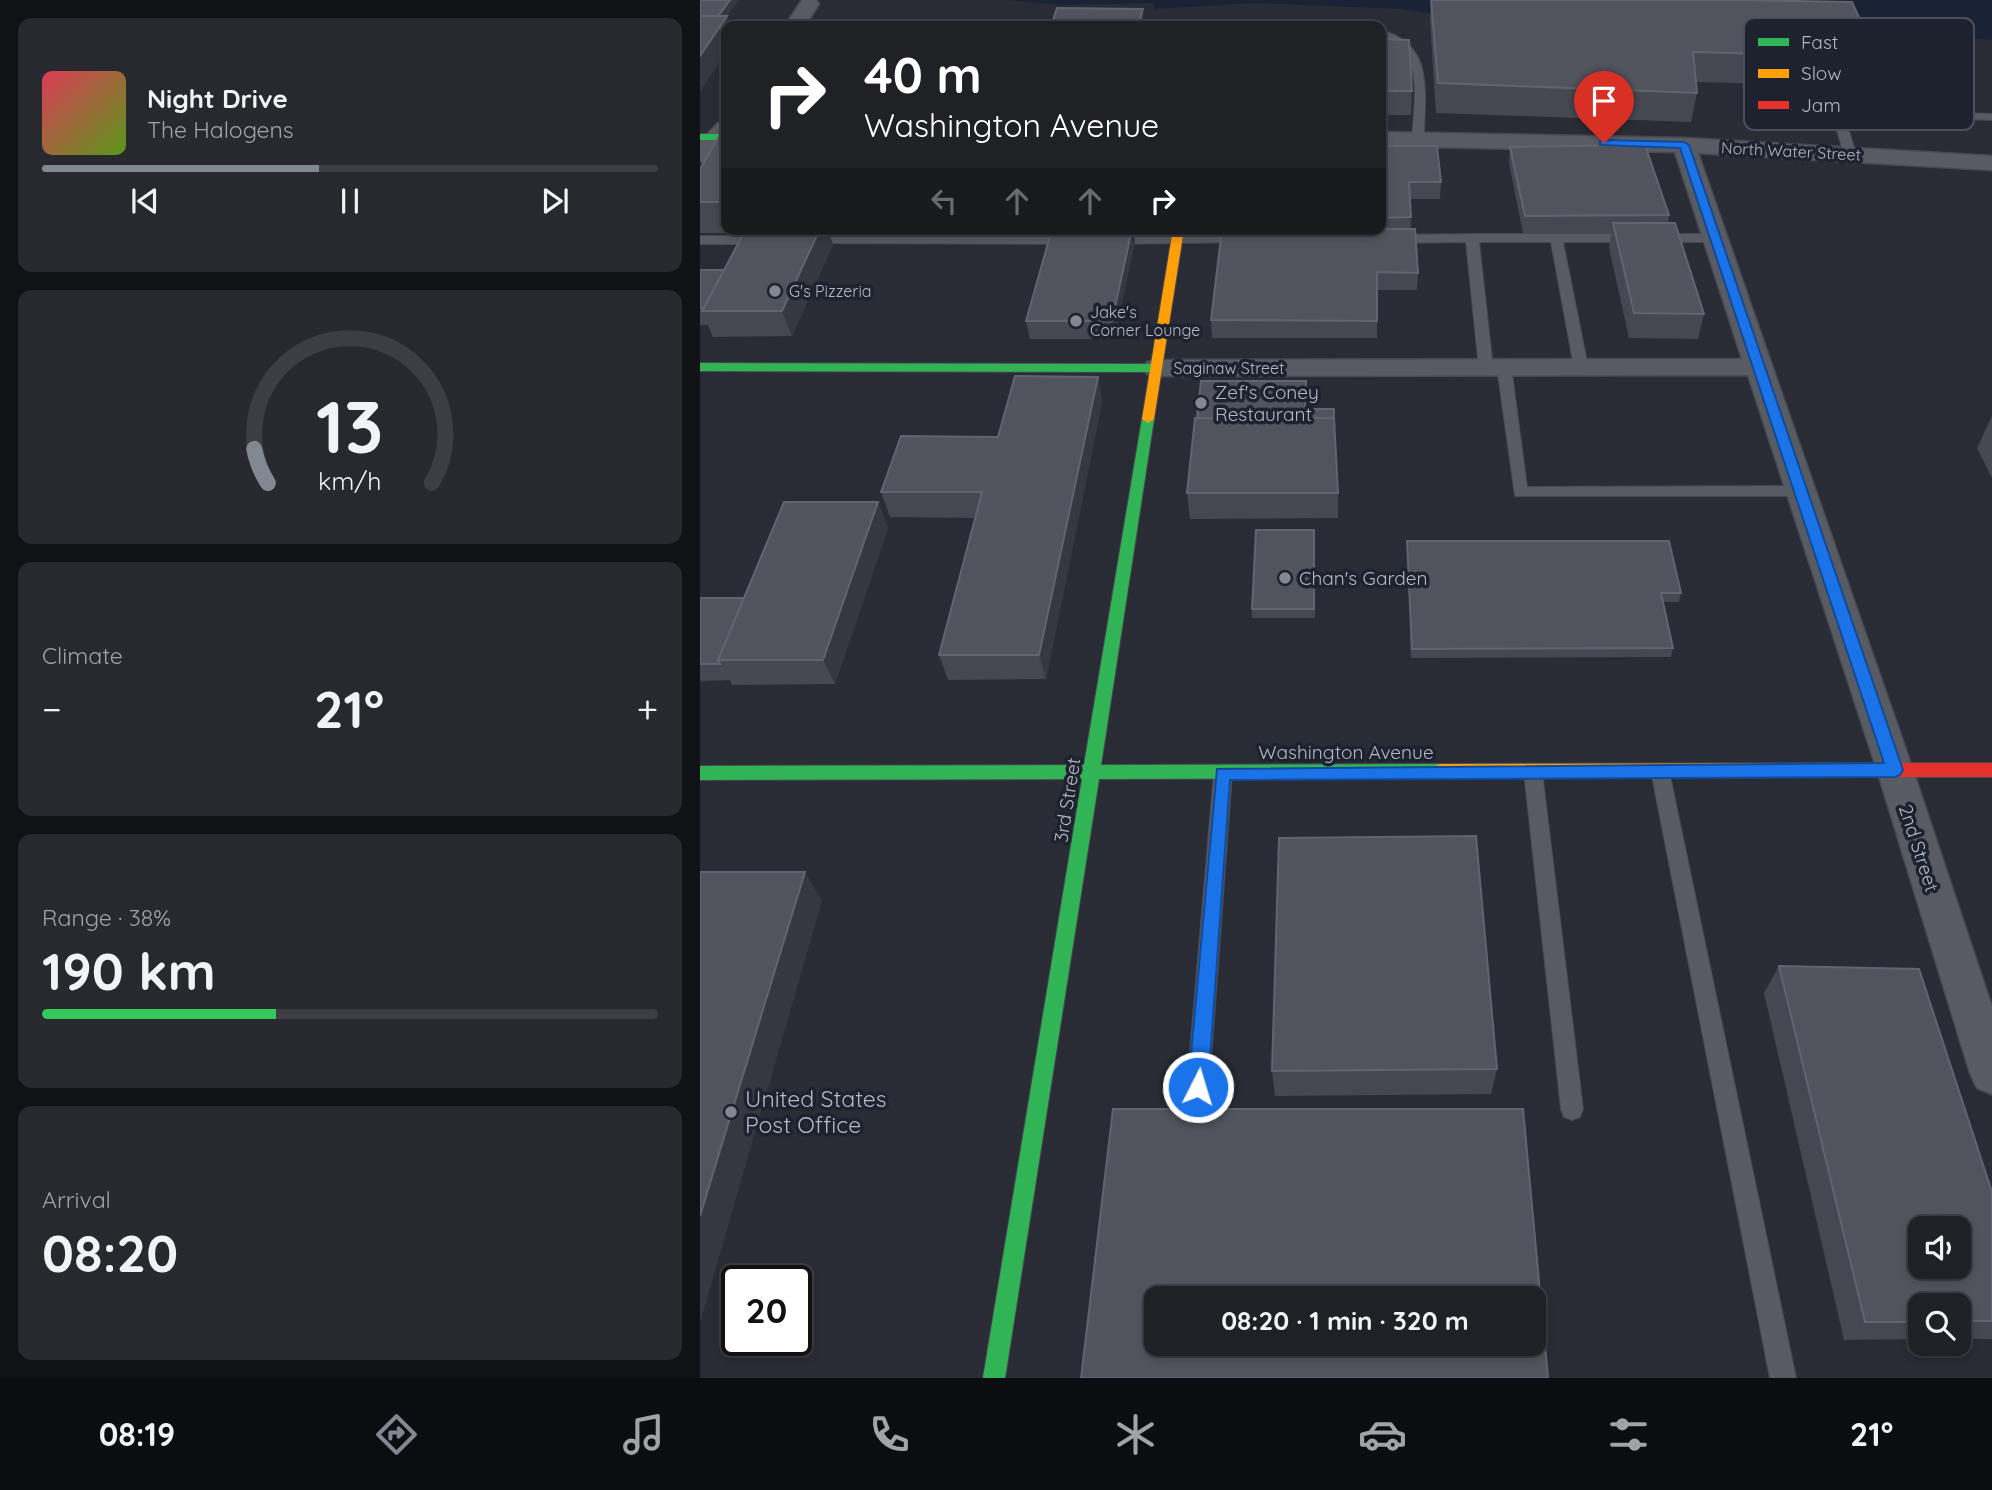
<!DOCTYPE html>
<meta charset="utf-8">
<style>
body{margin:0;font-family:Quicksand,sans-serif;background:#27292f;color:#f1f3f6;height:100vh;display:flex;flex-direction:column;font-size:26px;white-space:nowrap}
*{box-sizing:border-box;margin:0}
p{font-size:23px;color:#a1a3a7}
.icon{flex:none;width:38px;height:38px;fill:none;stroke:currentColor;stroke-width:2;stroke-linecap:round;stroke-linejoin:round}
.map{position:relative;flex:1;overflow:hidden}
.side{display:flex;flex-direction:column;gap:18px;padding:18px;background:#111215;width:700px}
.side>*{flex:none}
.guide{position:absolute;left:21px;top:21px;width:665px;height:214px;border-radius:14px;box-shadow:0 4px 10px #0003,0 0 0 2px #3c3e44;background:#202124;color:#fff;overflow:hidden}
.buttons{position:absolute;left:1208px;top:1216px;display:grid;gap:14px}
.buttons a{display:grid;place-items:center;width:63px;height:63px;border-radius:14px;background:#1f2127;box-shadow:0 4px 10px #0003,0 0 0 2px #3c3e44;font-size:35px}
.speed{position:absolute;left:21px;top:1265px;display:flex;gap:14px;font-size:35px;font-weight:700;text-align:center}
.speed>*{display:grid;place-content:center;width:91px;height:91px;border-radius:50%;background:#1f2127;box-shadow:0 4px 10px #0003,0 0 0 2px #3c3e44;line-height:1}
.speed .limit{border:4px solid #111;border-radius:10px;background:#fff;color:#111}
.pin{position:absolute;display:grid;place-items:center;width:60px;height:60px;color:#fff;margin:-72px -30px;border-radius:50% 50% 50% 0;rotate:-45deg;box-shadow:0 0 7px #0007}
.pin .icon{rotate:45deg}
.me{position:absolute;width:77px;margin:-38px;rotate:5deg;stroke-linejoin:round;filter:drop-shadow(0 0 5px #0008)}
.turn{display:flex;align-items:center;gap:24px;height:147px;padding:0 28px;font-size:32px}
.turn .icon{width:91px;height:91px;stroke-width:2.5}
.turn b{display:block;font-size:49px;line-height:60px}
.lanes{display:flex;align-items:center;height:66px;padding:0 28px;background:#0003;justify-content:center;gap:35px;direction:ltr}
.lanes .off{opacity:.35}
.big{font-size:52px;font-weight:700;line-height:1.1}
.side .widget{flex:1;display:flex;flex-direction:column;justify-content:center;gap:10px;min-width:0;padding:0 24px;border-radius:14px;background:#27292f}
.side .dial{align-items:center;gap:0}
.dial svg{height:182px;overflow:visible;fill:none;stroke:#3c3e44;stroke-width:7;stroke-linecap:round;text-anchor:middle}
.dial text{fill:#f1f3f6;stroke:none}
.song{display:flex;align-items:center;gap:21px}
.cover{width:84px;height:84px;border-radius:10px;background:linear-gradient(135deg,hsl(350 70% 55%),hsl(90 70% 35%))}
.played{height:7px;border-radius:4px;background:linear-gradient(90deg,#838792 45%,#3c3e44 45%)}
.keys{display:flex;justify-content:space-around;direction:ltr}
.heat{display:flex;justify-content:space-between;align-items:center;font-size:38px;direction:ltr}
.charge{height:10px;border-radius:5px;background:linear-gradient(90deg,#34c759 38%,#3c3e44 0)}
.trip{position:absolute;left:444px;top:1286px;width:402px;height:70px;border-radius:14px;background:#1f2127;box-shadow:0 4px 10px #0003,0 0 0 2px #3c3e44;font-weight:700;line-height:70px;text-align:center}
.tabs{display:flex;height:112px;justify-content:space-around;align-items:center;background:#0c0d10;color:#a1a3a7}
.tabs .icon{width:49px;height:49px}
.tabs .on{color:#838792}
.tabs b{font-size:32px;color:#f1f3f6}
main{display:flex;flex:1;min-height:0}
.map>svg:first-child{display:block}
</style>
<main>
<section class="side">
<div class="widget">
<div class="song"><i class="cover"></i><div><b>Night Drive</b><p>The Halogens</p></div></div>
<div class="played"></div>
<div class="keys"><svg class="icon" aria-label="previous" viewBox="0 0 24 24"><path d="M18 5L8 12l10 7zM5 5v14"/></svg><svg class="icon" aria-label="pause" viewBox="0 0 24 24"><path d="M8 5v14M16 5v14"/></svg><svg class="icon" aria-label="next" viewBox="0 0 24 24"><path d="M6 5l10 7-10 7zM19 5v14"/></svg></div>
</div>
<div class="widget dial"><svg viewBox="0 0 100 80">
<path d="M14 69A42 42 0 1 1 86 69"/>
<path d="M14 69A42 42 0 0 1 8 54" stroke="#838792"/>
<text x="50" y="56" font-size="32" font-weight="700">13</text>
<text x="50" y="72" font-size="11">km/h</text>
</svg></div>
<div class="widget"><p>Climate</p>
<div class="heat"><a>−</a><b class="big">21°</b><a>+</a></div>
</div>
<div class="widget"><p>Range · 38%</p><b class="big">190 km</b><div class="charge"></div></div>
<div class="widget"><p>Arrival</p><b class="big">08:20</b></div>
</section>
<div class="map">
<svg width="1292" height="1378" viewBox="0 0 1292 1378">
<rect width="100%" height="100%" fill="#292c34"/>
<path fill="#1a2235" d="M306,0h986v40l-112,-10 -401,-10 -78,-11 -146,-6 -101,6 -1,-6 -91,2z"/>
<g fill="none" stroke-linecap="round" stroke-linejoin="round">
<defs>
<path id="lane" d="M681,30c41,12 45,40 44,78 -1,11 0,24 -3,33l-10,-2c2,-38 14,-86 -31,-103z
M1069,106l223,8v6l-148,-5 12,39 -6,3 -6,-3 -12,-40 -67,-3 -1,-2z
M772,234h244l6,4 -6,4h-153l25,125 -7,4 -7,-4 -23,-125h-72l14,126 -7,4 -7,-4 -13,-126 -73,1 -6,-4 6,-4z
M542,235l4,1v6l-133,2 -6,-4 6,-4z
M0,236h63l6,4 -6,4h-63z
M108,236h263l6,4 -6,4 -267,-1 -2,-3z
M804,363l7,4 16,120 273,-1 8,5 -8,5h-285l-18,-129z
M960,764l7,2 2,5 127,607h-26l-119,-607 2,-5z
M833,765l7,2 2,5 41,337 -3,8 -8,3 -8,-3 -3,-8 -37,-337 2,-5z
M523,766l7,2 2,5 -23,314 -3,8 -8,3 -8,-3 -3,-8 27,-314 2,-5z"/>
<path id="street" d="M102,0h14l3,4 -14,22h-20z
M26,121v20l-18,19 -8,2v-20l18,-19z
M681,132l303,6 308,18v14l-294,-17 215,617 79,237v87l-15,-6 -7,-15 -93,-303 -129,-395 -591,1 -10,-2 -4,-6 4,-6 10,-2 585,-1 -67,-207 -294,-6z"/>
<path id="fast" d="M0,134h26v6h-26z
M0,363l457,1 6,4 -6,4 -457,-1z
M448,415l6,4 -53,346 340,-1 6,2 2,5 -2,5 -6,2 -342,1 -94,599h-22l99,-599 -382,1v-14l384,-1 58,-346z"/>
<path id="slow" d="M473,229h11l-30,190 -6,4 -6,-4z
M1133,763l6,2 2,5 -2,5 -6,2 -392,1 -6,-2 -2,-5 2,-5 6,-2z"/>
<path id="jam" d="M1133,763h159v14h-159l-6,-2 -2,-5 2,-5z"/>
</defs>
<use href="#lane" stroke="#474951" stroke-width="2"/>
<use href="#street" stroke="#474951" stroke-width="3"/>
<use href="#fast" stroke="#474951" stroke-width="2"/>
<use href="#slow" stroke="#474951" stroke-width="2"/>
<use href="#jam" stroke="#474951" stroke-width="2"/>
<use href="#lane" fill="#595b62" fill-rule="evenodd"/>
<use href="#street" fill="#595b62" fill-rule="evenodd"/>
<use href="#fast" fill="#30b455" fill-rule="evenodd"/>
<use href="#slow" fill="#ff9f0a" fill-rule="evenodd"/>
<use href="#jam" fill="#e5322d" fill-rule="evenodd"/>
</g>
<path fill="#464851" d="M731,0h312l134,57 -9,29 -172,-4 1,11 -6,29 -255,-9 -6,-92z
M681,39l31,52 -1,24h-30z
M26,130v99h408l1,13 -21,97h-84l-4,-18 25,-88h-222l4,12 -41,91 -79,1 -5,-12h-8v-55h24l20,-37h-44v-64z
M681,146l60,36 -1,17h-30l1,30 7,44 -1,17h-40v48h-165l-1,-18 170,-91z
M810,147l159,68 -1,8 36,91 -6,25 -69,-1 -20,-90 2,-15h-88l-14,-70z
M398,377l4,25 -56,277 -98,1 -9,-25 36,-137 -85,-1 -9,-25 117,-55z
M606,409l32,84v25l-148,1 -3,-26 10,-75z
M1292,416v62l-15,-30z
M178,502l10,26 -53,156 -103,1 -2,-5 -30,1v-83h44z
M614,530l1,88h-63v-9z
M707,541l274,52 -2,9h-16l10,46 -2,9 -260,1z
M1079,966l213,226v147h-34v-33h-38v33l-76,1 -80,-347z
M797,1069l-6,25 -216,2 -3,-25z"/>
<path fill="#363840" d="M30,0h9l-29,39 -3,-8z
M443,9l2,17h-7z
M27,16l4,10h-5v26l-26,40v-36z
M120,229h8l5,16 -41,91 -10,-25z
M432,229h2l1,13 -21,97 -2,-18z
M398,377l4,25 -56,277 -7,-24z
M178,502l10,26 -53,156 -12,-24z
M105,872l17,29 -122,422v-107z"/>
<path fill="#52545d" stroke="#61646e" stroke-width="2" fill-rule="evenodd" d="M0,0h30l-12,16h-18z
M731,0h312l109,2 25,55 -184,-5 4,41 -259,-10z
M357,8l86,1 -5,17h-87z
M0,16h27l-27,40z
M681,39l28,1 3,51h-31z
M23,130h3v72h-26v-33z
M945,145l24,70 -144,1 -15,-69z
M681,146h56l4,36h-32l2,35 -30,1z
M913,223h62l29,91 -70,-1z
M46,229h74l-38,82h-80z
M352,229h80l-20,92h-86z
M522,229h193l3,44 -41,-1v49l-166,-1z
M0,270h24l-20,38h-4z
M315,376l83,1 -59,278h-100l43,-163h-101l20,-56 97,1z
M501,381h105l-1,28h29v10v-1h-137z
M495,418h139l4,75h-151z
M84,502h94l-55,158h-105z
M556,530h58v79h-62z
M707,541h262l12,52h-20l12,55 -261,1z
M0,598h44l-26,62 2,4h-20z
M776,836l21,233 -225,2 7,-233z
M0,872h105l-105,344z
M1079,966l140,3 73,223v129h-34v-15h-38v16h-55zM1220,1228h38v39h-38z
M413,1109h410l25,269h-467zM457,1298h378v46h-378z"/>
<path fill="#1a73e8" stroke="#114b97" stroke-width="2" d="M904,140l80,2 5,3 214,625 -3,5 -5,2 -665,3 -22,307 -3,7 -7,3 -7,-3 -3,-7 29,-318 667,-6 -204,-615 -80,-3v-4z"/>
<g fill="#838792" stroke="#1d222e" stroke-width="2.5">
<circle cx="75" cy="291" r="7"/>
<circle cx="376" cy="321" r="7"/>
<circle cx="501" cy="403" r="7"/>
<circle cx="585" cy="578" r="7"/>
<circle cx="31" cy="1112" r="7"/>
</g>
<g text-anchor="middle" stroke-width="7" stroke-linejoin="round" paint-order="stroke">
<g font-size="16" fill="#b3b8c5" stroke="#1d222e">
<text transform="translate(1091 151) rotate(3)" y="6">North Water Street</text>
<text x="529" y="374">Saginaw Street</text>
</g>
<g font-size="16" fill="#b3b8c5" stroke="#1d222e" text-anchor="start">
<text x="89" y="297">G's Pizzeria</text>
<text x="390" y="318">Jake's<tspan x="390" dy="18">Corner Lounge</tspan></text>
</g>
<g font-size="19" fill="#b3b8c5" stroke="#1d222e" text-anchor="start">
<text x="515" y="399">Zef's Coney<tspan x="515" dy="22">Restaurant</tspan></text>
<text x="599" y="585">Chan's Garden</text>
</g>
<g font-size="19" fill="#b3b8c5" stroke="#1d222e">
<text x="646" y="759">Washington Avenue</text>
<text transform="translate(367 800) rotate(-81)" y="7">3rd Street</text>
<text transform="translate(1219 848) rotate(72)" y="7">2nd Street</text>
</g>
<g font-size="23" fill="#b3b8c5" stroke="#1d222e" text-anchor="start">
<text x="45" y="1107">United States<tspan x="45" dy="26">Post Office</tspan></text>
</g>
</g>
<rect x="1044" y="18" width="230" height="112" rx="10" fill="#1d222e" stroke="#4a4f5b" stroke-width="2"/>
<rect x="1058" y="38" width="31" height="8" fill="#30b455"/>
<rect x="1058" y="69" width="31" height="9" fill="#ff9f0a"/>
<rect x="1058" y="101" width="31" height="8" fill="#e5322d"/>
<g font-size="19" fill="#b3b8c5">
<text x="1101" y="49">Fast</text>
<text x="1101" y="80">Slow</text>
<text x="1101" y="112">Jam</text>
</g>
</svg>
<div class="buttons">
<a><svg class="icon" aria-label="sound" viewBox="0 0 24 24"><path d="M4 9h4l5-4v14l-5-4H4zM17 9q2 3 0 6"/></svg></a>
<a><svg class="icon" aria-label="search" viewBox="0 0 24 24"><circle cx="10" cy="10" r="6"/><path d="M15 15l6 6"/></svg></a>
</div>
<div class="speed"><div class="limit">20</div></div>
<div class="pin" style="left:904px;top:143px;background:#d93025"><svg class="icon" aria-label="arrive" viewBox="0 0 24 24"><path d="M6 21V4h12l-3 4 3 4H6"/></svg></div>
<svg class="me" style="left:498px;top:1087px" viewBox="-20 -20 40 40"><circle r="17" fill="#1a73e8" stroke="#fff" stroke-width="3"/><path d="M0-11L8 9 0 5-8 9z" fill="#fff"/></svg>
<div class="trip">08:20 · 1 min · 320 m</div>
<div class="guide">
<div class="turn"><svg class="icon" aria-label="right" viewBox="0 0 24 24"><path d="M7 20v-9h11M14 6l5 5-5 5"/></svg><div><b>40 m</b>Washington Avenue</div></div>
<div class="lanes"><svg class="icon off" aria-label="left" viewBox="0 0 24 24"><path d="M17 20v-9H6M10 6l-5 5 5 5"/></svg><svg class="icon off" aria-label="ahead" viewBox="0 0 24 24"><path d="M12 20V5M6 11l6-6 6 6"/></svg><svg class="icon off" aria-label="ahead" viewBox="0 0 24 24"><path d="M12 20V5M6 11l6-6 6 6"/></svg><svg class="icon" aria-label="right" viewBox="0 0 24 24"><path d="M7 20v-9h11M14 6l5 5-5 5"/></svg></div>
</div>
</div>
</main>
<nav class="tabs">
<b>08:19</b>
<svg class="icon on" aria-label="directions" viewBox="0 0 24 24"><path d="M12 3l9 9-9 9-9-9zM9 14v-3h6M13 9l2 2-2 2"/></svg>
<svg class="icon" aria-label="music" viewBox="0 0 24 24"><path d="M9 18V5l10-2v13"/><circle cx="6" cy="18" r="3"/><circle cx="16" cy="16" r="3"/></svg>
<svg class="icon" aria-label="phone" viewBox="0 0 24 24"><path d="M5 4h4l2 5-3 2q2 4 5 5l2-3 5 2v4C11 20 4 13 5 4z"/></svg>
<svg class="icon" aria-label="climate" viewBox="0 0 24 24"><path d="M12 3v18M4 7l16 10M4 17L20 7"/></svg>
<svg class="icon" aria-label="car" viewBox="0 0 24 24"><path d="M5 17H2v-5l4-1 3-4h7l3 4 3 1v5h-3M9 17h6M6 11h13"/><circle cx="7" cy="17" r="2"/><circle cx="17" cy="17" r="2"/></svg>
<svg class="icon" aria-label="filters" viewBox="0 0 24 24"><path d="M4 7h16M4 17h16"/><circle cx="9" cy="7" r="2"/><circle cx="15" cy="17" r="2"/></svg>
<b>21°</b>
</nav>
